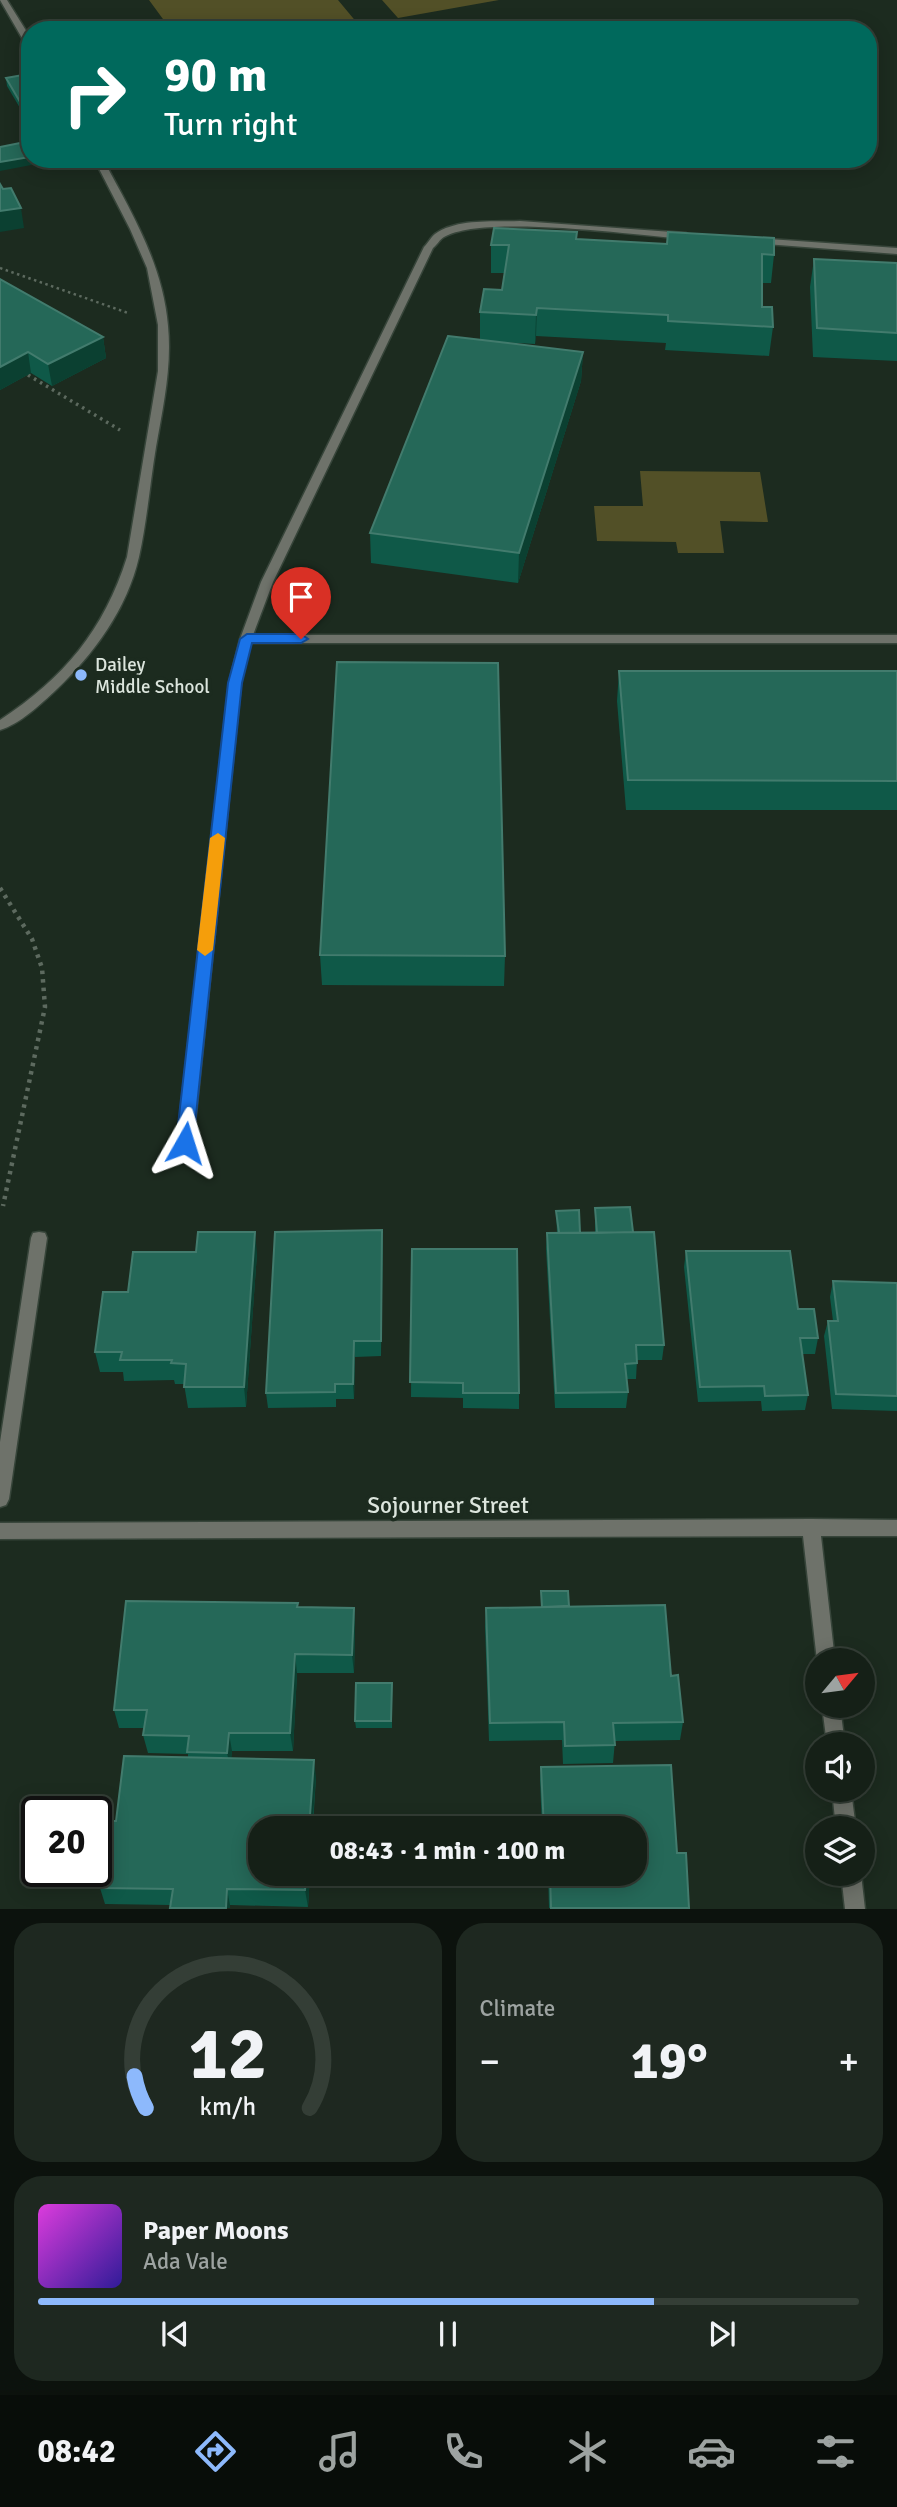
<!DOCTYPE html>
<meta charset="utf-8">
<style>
body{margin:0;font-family:Signika,sans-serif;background:#1e2820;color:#f1f3f6;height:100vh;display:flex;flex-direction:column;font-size:26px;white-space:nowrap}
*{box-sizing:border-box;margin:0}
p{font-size:23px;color:#9da3a1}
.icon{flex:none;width:38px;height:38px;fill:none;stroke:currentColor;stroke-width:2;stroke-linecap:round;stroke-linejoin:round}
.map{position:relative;height:1909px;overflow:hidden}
.side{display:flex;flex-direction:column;gap:14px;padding:14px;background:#0c120d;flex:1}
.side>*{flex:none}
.banner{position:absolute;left:21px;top:21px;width:856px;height:147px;border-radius:28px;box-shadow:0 4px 18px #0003,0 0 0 2px #343e36;background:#00695c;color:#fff;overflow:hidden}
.needle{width:46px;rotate:61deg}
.tools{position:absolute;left:805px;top:1648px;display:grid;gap:14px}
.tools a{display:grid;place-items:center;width:70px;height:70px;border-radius:50%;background:#152017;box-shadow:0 4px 18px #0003,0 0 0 2px #343e36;font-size:35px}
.speed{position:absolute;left:21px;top:1796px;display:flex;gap:14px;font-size:35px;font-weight:700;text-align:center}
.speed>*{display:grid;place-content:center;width:91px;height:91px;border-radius:50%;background:#152017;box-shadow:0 4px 18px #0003,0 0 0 2px #343e36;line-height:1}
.speed .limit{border:4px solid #111;border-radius:10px;background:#fff;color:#111}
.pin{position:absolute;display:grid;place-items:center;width:60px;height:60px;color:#fff;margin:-72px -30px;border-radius:50% 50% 50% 0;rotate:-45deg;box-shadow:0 0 7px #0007}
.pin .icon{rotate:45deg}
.me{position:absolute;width:77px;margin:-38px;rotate:6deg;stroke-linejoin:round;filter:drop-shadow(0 0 5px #0008)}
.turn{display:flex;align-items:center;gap:24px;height:147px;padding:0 28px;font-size:32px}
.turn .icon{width:91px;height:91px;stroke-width:2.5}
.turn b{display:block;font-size:49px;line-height:60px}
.big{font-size:52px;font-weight:700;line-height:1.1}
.side .widget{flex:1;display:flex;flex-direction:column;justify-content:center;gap:10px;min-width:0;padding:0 24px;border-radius:28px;background:#1e2820}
.side .dial{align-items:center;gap:0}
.dial svg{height:182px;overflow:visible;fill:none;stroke:#343e36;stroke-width:7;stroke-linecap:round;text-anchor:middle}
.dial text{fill:#f1f3f6;stroke:none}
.song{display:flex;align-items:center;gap:21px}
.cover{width:84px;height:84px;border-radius:10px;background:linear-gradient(135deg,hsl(300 70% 55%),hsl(250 70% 35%))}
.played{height:7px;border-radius:4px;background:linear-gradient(90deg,#8db9fc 75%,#343e36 75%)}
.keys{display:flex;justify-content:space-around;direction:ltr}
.heat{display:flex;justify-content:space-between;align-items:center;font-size:38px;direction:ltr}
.side .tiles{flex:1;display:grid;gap:14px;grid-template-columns:1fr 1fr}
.widget:last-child{grid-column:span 2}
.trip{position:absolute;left:248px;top:1816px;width:399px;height:70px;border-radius:28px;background:#152017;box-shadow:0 4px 18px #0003,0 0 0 2px #343e36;font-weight:700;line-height:70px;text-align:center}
.tab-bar{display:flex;height:112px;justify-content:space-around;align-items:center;background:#080d09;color:#9da3a1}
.tab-bar .icon{width:49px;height:49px}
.tab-bar .current{color:#8db9fc}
.tab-bar b{font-size:32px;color:#f1f3f6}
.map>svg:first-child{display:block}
</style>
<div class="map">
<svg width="897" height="1909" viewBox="0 0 897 1909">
<rect width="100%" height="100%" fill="#1c2b1f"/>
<path fill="#525027" d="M149,0h189l25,30h-192z
M382,0h117l-101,18z
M640,471l120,1 8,50 -48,-1 4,32h-46l-2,-11 -79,-1 -3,-35h49z"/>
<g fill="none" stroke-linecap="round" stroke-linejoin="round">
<defs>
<path id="lane" d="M0,0h7l23,37v11l-4,-3z
M94,159h9c28,53 60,105 65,167 4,41 -5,81 -12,121 -6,36 -9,74 -17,110 -12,52 -45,97 -83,133 -15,14 -36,34 -56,40v-10c64,-42 104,-90 127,-163l31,-186v-46l-11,-57 -17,-39z
M520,221l166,12 5,3 -5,3c-50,-4 -203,-25 -242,-2 -4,2 -7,8 -11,11l-160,334 -20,53h644v8h-646l-10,40 -48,460 -3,4 -5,2 -5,-2 -3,-4 52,-460 11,-44 21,-57 163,-335c4,-4 7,-10 11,-13 22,-16 60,-12 85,-13z
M755,238l142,10v6l-145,-11 -2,-2z"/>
<path id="street" d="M39,1232l6,1 2,5 -38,261 -3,6 -6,2v-65l31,-204 2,-5z
M811,1519l86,1v16h-76l14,125h-18l-14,-125 -803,3v-16z
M822,1706h18l5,39h-18z
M832,1790h19l5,39h-20z
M841,1874h20l4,35h-20z"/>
</defs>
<use href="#lane" stroke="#37453a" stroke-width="3"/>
<use href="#street" stroke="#37453a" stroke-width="3"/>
<path stroke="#5d6a5f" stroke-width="2.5" stroke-dasharray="2.5 3.5" stroke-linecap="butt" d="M0,268l128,45"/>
<path stroke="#5d6a5f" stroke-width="3.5" stroke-dasharray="2.5 4.5" stroke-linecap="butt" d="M28,375l92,55"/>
<path stroke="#5d6a5f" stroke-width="4.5" stroke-dasharray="3.5 5" stroke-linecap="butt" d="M0,888l32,51 10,29 3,39 -42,199"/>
<use href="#lane" fill="#6e726a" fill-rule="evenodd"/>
<use href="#street" fill="#6e726a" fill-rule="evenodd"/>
</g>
<path fill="#0f5948" d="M6,78h24v47l-23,-39z
M577,239l197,16 -3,28h-9v24l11,20 -4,29 -104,-6 1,-7 -130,-7 -1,8 -37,-2 85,10 -2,29 -63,202 -147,-20 -1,-30 110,-193v-28l22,-22 3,-17h-14v-28z
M814,259l83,4v98l-84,-4 -3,-70z
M0,279l103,58 3,21 -54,28 -21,-13 -31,17z
M619,671h278v139h-271l-9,-109z
M320,955l185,1 -1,30 -182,-1z
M595,1208l38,24 31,113 -2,15h-25l-1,19h-9l1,13 -2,16h-71l-9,-159 1,-16h10l-1,-22 24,22h15z
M382,1230l-1,126 -26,1 -1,42h-18v8l-68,1 -2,-15z
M412,1249l107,144v16l-56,-1v-10l-52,-1z
M686,1251l112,58 20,29 -3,16h-13l6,41 -3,15 -43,1 -1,-10 -63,1 -14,-135z
M257,1253l-11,154 -58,1 -4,-24h-9l-1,-4 -50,1 -1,-9h-23l-5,-20 33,-60z
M833,1281l64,2v128l-65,-2 -8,-73 4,-15h5l-3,-24z
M541,1591l28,15 102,70 12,46 -3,18 -65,1 -2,22 -50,1 -1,-24 -73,1 -4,-114 1,-19 55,-1z
M298,1603v4l56,1 1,19 -1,46h-57l-4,78h-61l-1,7 85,19 -8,130 -78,-2v3h-60v-3l-65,-1 -5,-16 16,-67 72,-64v-3l-40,-1 -5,-18 1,-7h-25l-5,-18z
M392,1683v45h-36l-1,-7z
M541,1767l136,86 12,55h-140l-1,-34h87v-45h-93l-2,-49z"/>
<path fill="#0b4031" d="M30,157v2h22v2l-52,10v-9z
M53,159h22l1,1 -22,4z
M21,208l3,20 -24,4v-21z
M537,308l-1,28 -1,8 1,-29z
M103,337l3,21 -54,28 -4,-22z
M28,352l3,21 -31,17v-23z
M583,352l-2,29 -63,202 1,-30z
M382,1230l1,16 -2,110v-15z
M255,1232l2,21 -11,154 -2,-20z
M354,1341l1,16 -1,42 -1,-15z
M354,1608l1,19 -1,46 -2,-18z
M295,1654l2,19 -4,78 -3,-18z
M229,1733l3,18 -1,20 -4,-18z
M314,1760l2,17 -4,52h-3z
M306,1874h4l-2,33 -3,-17z
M227,1889l3,16v3h-4z"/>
<path fill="#256858" stroke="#427b6d" stroke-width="2" d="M28,74l2,4v41l-24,-41z
M30,141v16l-30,5v-15z
M0,184l3,5 8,-1 10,20 -21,3z
M494,228l83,4 -1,7 91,5 1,-12 106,6v17l-12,-1v53h10l1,20 -105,-6v-6l-131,-7 -1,7 -56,-3 4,-23 18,1 7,-45h-18z
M814,259l83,4v70l-80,-5z
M0,279l103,58 -55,27 -20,-12 -28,15z
M448,336l135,16 -64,201 -149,-20z
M337,662l161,1 7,293 -185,-1z
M619,671h278v110l-269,-1z
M630,1207l3,25 -36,1 -2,-25z
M579,1210l1,23h-21l-3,-22z
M382,1230l-1,111h-27l-1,43h-18v8l-69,1 9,-161z
M198,1232h57l-11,155h-60l2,-23 -15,-1 1,-3h-52l2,-8h-27l8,-60h25l5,-40h63z
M654,1232l10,113h-28l1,18 -12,1 3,28 -72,1 -9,-160z
M412,1249h105l2,144h-56v-10l-53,-1z
M686,1251h104l8,58h16l4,29h-18l8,57 -43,1 -1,-10 -64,1z
M833,1281l64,2v113l-61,-2 -8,-73h10z
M541,1591h27l1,15 -27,1z
M126,1601l172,2 -1,4 57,1 -2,47 -57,-1 -5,79h-61l-2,20 -40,-1 2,-16 -46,-1 4,-25h-33z
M665,1605l6,71 7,-1 5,47 -70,1 2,22 -50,1 -1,-24 -74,1 -4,-115z
M356,1683h36l-1,38h-36z
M124,1756l190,4 -5,69h-48v45h45l-1,16 -78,-1 -1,19h-56l3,-19 -73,-1 8,-67h8z
M671,1765l6,88h9l3,55h-138l-1,-34h85v-45h-91l-3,-62z"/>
<path fill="#1a73e8" stroke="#114b97" stroke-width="2" d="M247,634h54l7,5 -7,4h-49l-10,40 -49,460 -2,5h-12l-3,-5 52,-460 12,-44z"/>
<path fill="#f59e0b" d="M218,833l7,5 -12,112 -8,6 -8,-6 13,-112z"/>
<circle fill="#8db9fc" stroke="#1c2b1f" stroke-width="2.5" cx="81" cy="675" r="7"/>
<g text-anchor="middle" stroke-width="7" stroke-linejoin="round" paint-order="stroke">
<g font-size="19" fill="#dce5dd" stroke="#1c2b1f" text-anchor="start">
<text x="95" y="671">Dailey<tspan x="95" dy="22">Middle School</tspan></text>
</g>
<g font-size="23" fill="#dce5dd" stroke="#1c2b1f">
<text x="448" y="1513">Sojourner Street</text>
</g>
</g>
</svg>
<div class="tools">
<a><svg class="needle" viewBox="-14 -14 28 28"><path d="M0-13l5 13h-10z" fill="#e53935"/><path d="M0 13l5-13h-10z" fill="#9da3a1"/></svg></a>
<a><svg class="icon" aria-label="sound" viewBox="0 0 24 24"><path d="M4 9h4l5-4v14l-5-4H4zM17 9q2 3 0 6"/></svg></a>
<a><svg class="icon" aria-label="layers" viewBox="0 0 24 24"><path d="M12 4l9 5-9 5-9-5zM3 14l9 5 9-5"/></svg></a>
</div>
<div class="speed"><div class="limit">20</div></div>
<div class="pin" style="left:301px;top:639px;background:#d93025"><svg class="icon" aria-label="arrive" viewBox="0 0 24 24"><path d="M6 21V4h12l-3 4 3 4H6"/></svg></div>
<svg class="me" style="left:185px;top:1143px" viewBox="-20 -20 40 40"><path d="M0-17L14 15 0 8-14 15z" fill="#1a73e8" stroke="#fff" stroke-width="4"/></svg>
<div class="trip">08:43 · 1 min · 100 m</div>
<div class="banner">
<div class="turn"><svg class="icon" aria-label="right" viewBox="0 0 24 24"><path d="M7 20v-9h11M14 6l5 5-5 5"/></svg><div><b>90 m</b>Turn right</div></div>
</div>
</div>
<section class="side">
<div class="tiles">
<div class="widget dial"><svg viewBox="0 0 100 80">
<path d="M14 69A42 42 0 1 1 86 69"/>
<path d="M14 69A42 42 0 0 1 9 55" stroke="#8db9fc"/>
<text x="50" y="56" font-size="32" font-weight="700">12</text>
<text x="50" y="72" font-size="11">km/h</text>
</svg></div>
<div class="widget"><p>Climate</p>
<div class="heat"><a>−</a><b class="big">19°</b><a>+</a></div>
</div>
<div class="widget">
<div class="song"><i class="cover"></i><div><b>Paper Moons</b><p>Ada Vale</p></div></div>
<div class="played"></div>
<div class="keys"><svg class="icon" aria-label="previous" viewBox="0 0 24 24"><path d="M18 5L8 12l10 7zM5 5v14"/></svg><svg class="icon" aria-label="pause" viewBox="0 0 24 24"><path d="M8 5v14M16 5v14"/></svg><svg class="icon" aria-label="next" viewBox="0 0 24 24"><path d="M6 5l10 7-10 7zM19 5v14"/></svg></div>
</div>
</div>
</section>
<nav class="tab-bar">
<b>08:42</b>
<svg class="icon current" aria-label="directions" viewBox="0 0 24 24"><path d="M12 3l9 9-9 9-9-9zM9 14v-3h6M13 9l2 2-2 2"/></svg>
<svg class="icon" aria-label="music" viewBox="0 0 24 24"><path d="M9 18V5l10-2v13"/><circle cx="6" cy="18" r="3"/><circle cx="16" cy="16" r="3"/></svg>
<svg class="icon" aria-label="phone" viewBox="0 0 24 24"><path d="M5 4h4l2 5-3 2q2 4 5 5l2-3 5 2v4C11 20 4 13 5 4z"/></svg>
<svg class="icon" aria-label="climate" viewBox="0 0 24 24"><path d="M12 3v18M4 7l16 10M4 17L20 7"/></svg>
<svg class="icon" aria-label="car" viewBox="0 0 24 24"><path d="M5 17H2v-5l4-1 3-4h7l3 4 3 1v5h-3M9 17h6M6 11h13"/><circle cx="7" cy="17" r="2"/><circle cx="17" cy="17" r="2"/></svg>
<svg class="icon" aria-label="filters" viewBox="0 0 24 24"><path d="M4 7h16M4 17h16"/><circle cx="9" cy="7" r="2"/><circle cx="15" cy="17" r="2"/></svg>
</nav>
